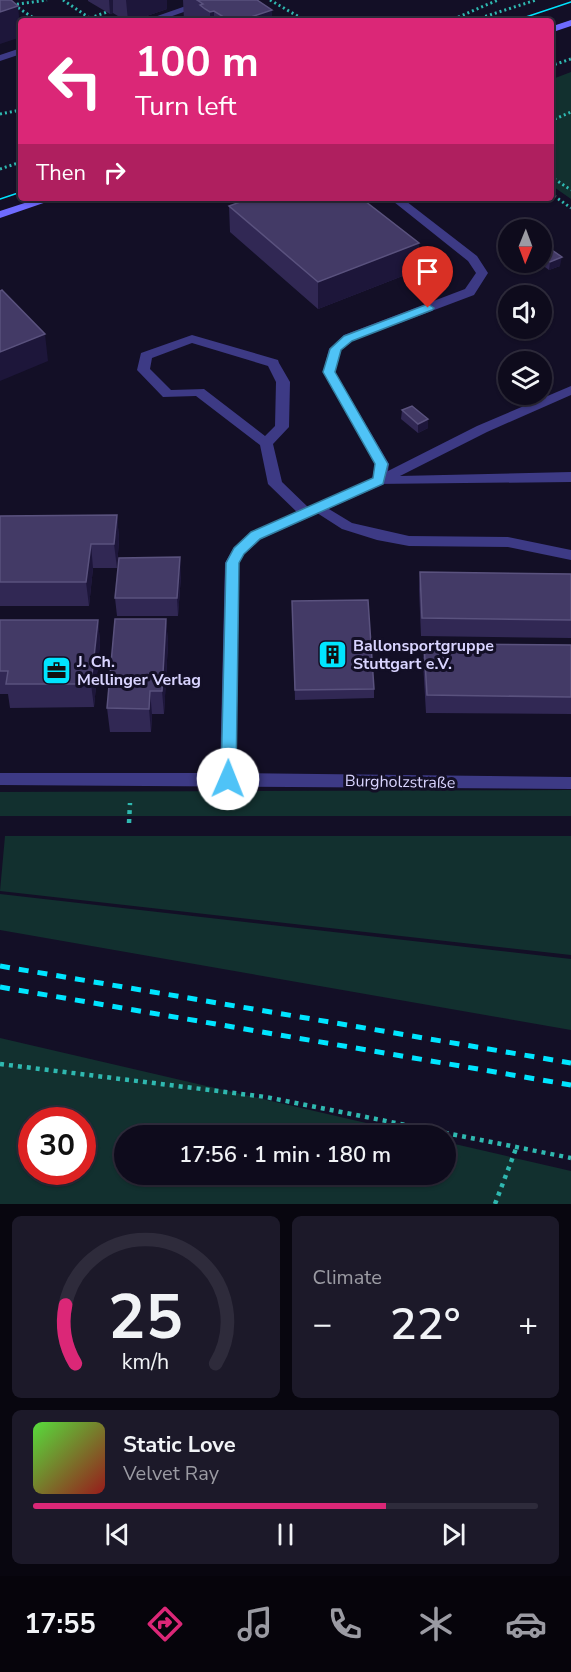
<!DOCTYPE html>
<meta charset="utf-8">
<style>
body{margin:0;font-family:"Nunito Sans",sans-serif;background:#1c1929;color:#f1f3f6;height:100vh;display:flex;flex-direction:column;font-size:22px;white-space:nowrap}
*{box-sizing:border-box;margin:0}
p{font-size:20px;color:#9b9ba3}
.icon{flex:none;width:33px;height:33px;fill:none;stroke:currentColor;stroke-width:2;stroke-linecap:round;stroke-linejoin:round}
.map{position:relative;height:1204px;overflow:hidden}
.sheet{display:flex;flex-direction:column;gap:12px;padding:12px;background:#08060f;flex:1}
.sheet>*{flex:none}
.guide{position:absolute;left:18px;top:18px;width:536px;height:183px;border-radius:6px;box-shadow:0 2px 4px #0004,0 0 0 2px #2e2b3b;background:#db2777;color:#fff;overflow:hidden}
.needle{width:39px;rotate:181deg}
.controls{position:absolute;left:498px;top:219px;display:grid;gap:12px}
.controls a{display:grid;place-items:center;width:54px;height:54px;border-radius:50%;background:#0e0b1c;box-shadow:0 2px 4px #0004,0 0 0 2px #2e2b3b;font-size:30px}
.speed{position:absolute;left:18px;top:1107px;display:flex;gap:12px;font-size:30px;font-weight:700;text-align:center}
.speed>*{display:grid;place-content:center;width:78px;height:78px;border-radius:50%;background:#0e0b1c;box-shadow:0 2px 4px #0004,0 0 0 2px #2e2b3b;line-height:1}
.speed .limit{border:9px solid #d22;background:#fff;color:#111}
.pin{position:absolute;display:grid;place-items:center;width:51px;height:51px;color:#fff;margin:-62px -26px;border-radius:50% 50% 50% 0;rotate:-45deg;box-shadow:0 0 6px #0007}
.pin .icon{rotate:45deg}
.me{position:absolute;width:66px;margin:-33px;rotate:1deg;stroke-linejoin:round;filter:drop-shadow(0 0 4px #0008)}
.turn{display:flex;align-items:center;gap:21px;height:126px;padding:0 18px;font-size:27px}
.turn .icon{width:78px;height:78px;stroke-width:2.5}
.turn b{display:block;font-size:42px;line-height:51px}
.then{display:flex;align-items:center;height:57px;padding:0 18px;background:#0003;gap:12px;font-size:22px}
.big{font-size:45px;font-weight:600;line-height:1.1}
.sheet .widget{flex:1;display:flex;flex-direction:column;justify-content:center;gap:9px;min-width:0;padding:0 21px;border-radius:9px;background:#1c1929}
.sheet .dial{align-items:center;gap:0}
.dial svg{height:156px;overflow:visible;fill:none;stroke:#2e2b3b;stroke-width:7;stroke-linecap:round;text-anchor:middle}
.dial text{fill:#f1f3f6;stroke:none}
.song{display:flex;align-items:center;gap:18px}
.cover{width:72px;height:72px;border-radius:9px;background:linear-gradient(135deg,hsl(110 70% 55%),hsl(0 70% 35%))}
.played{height:6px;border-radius:3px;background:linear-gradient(90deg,#db2777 70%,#2e2b3b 70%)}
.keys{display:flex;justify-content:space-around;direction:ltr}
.heat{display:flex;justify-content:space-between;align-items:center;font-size:33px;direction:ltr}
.sheet .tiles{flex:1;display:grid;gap:12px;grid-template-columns:1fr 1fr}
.widget:last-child{grid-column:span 2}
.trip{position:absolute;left:114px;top:1125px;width:342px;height:60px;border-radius:30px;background:#0e0b1c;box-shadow:0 2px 4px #0004,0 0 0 2px #2e2b3b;font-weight:600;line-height:60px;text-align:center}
.dock{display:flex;height:96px;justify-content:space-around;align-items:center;background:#06040b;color:#9b9ba3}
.dock .icon{width:42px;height:42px}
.dock .on{color:#db2777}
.dock b{font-size:27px;color:#f1f3f6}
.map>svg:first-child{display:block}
</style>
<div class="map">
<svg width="571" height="1204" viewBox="0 0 571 1204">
<rect width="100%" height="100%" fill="#130f26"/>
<path fill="#12302f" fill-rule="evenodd" d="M571,72v127l-20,-14 -1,-105z
M571,790v26h-571v-24z
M5,836h566v119l-571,-64z
M0,894l571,65v71l-571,-100z
M0,1038l418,97 -294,1v38h322v-32l125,29v33h-571zM82,1120v52h-50v-52z"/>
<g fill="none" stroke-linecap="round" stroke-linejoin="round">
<path stroke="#2fb8b0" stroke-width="3" stroke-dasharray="2 3" stroke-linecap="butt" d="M63,0l31,21
M270,0l36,21
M12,5l35,-5
M14,5l21,14 -2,2
M90,18l17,-6
M449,21l49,-21
M471,21l65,-21
M550,66l21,-7
M0,114l21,-4
M550,121l21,-9
M0,169l21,-7
M550,176l21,14
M550,193l21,15"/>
<path stroke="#2fb8b0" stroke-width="4.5" stroke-dasharray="4 5" stroke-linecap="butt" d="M129,823l1,-20
M0,1064l266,33 305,61
M495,1204l22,-58"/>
<path fill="#3d3a85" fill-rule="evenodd" d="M203,0h15l-60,21h-15z
M21,48v6l-21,7v-6z
M389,198h13l75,58 11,17 -14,22 -122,46 -11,9 -6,22 54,92 -1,7 89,-45 94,-40v9l-84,37 -87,44 171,-4v10l-197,2 -2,-3 3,-17 -52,-92 6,-23 15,-14 121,-46 11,-16 -8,-12z
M192,335l86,25 1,3 11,19 -1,45 -16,17 9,38 29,28 2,3 -2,3h-10l-33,-32 -8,-39 -64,-49 -33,1 -26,-27 4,-17zM192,343l76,23 8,16 -1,44 -10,10 -61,-47 -33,1 -21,-21 2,-11z
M319,503l33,20 57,13 99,1 63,13v10l-63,-13 -99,-1 -32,-6 -35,-11 -28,-18 -2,-3z"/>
<path fill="#3d3a85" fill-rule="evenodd" d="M379,476l5,2 2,3 -2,3 -123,55 -17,15 -5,9 -3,210 335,4v12l-571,-4v-12h220l5,-210 9,-16 17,-14z"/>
<path fill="#6f6bff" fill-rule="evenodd" d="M571,20v6l-21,7v-6z
M40,198h18l-58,20v-7z"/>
<path stroke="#00e5ff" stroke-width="1.5" d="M514,21l57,-19
M0,199l21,-7"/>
<path stroke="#00e5ff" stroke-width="5" stroke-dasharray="10 9" stroke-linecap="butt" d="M0,966l571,97
M0,987l571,98"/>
</g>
<path fill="#312854" d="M88,0h79v9l-35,12h-6l-13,-8 -3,1 -22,-13z
M183,0h74l15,21h-88z
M229,206l190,37 -1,27 -100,39 -88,-77z
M542,251l18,15 -11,4 -11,-8h4z
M402,410l26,9v9l-10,5 -17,-14z
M117,515l2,24 -2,29h-24l-4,38h-89v-90z
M420,572l151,2v64l-150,-2 -2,-47z
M181,575l-3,41h-61l-2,-18z
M292,601l82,88v9l-79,2z
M166,619l2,24 -4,71h-12l-1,18h-41l-3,-24z
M0,620h98l2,23 -6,64 -84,1 -2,-14h-8z
M424,644l147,1v69l-145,-1 -3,-51z"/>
<path fill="#1d163a" d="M109,0h4v13l-3,1z
M126,0h41v9l-35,12h-4z
M18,6l3,31 -21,7v-32z
M272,10v11h-33z
M214,11v10h-4v-9z
M419,243l-1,27 -100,39v-27z
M562,257l-2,9 -11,4 1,-8z
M45,334l3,27 -48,20v-29z
M428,419v9l-10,5v-9z
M117,515l2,24 -2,29 -3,-24z
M91,544l2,24 -4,38 -3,-24z
M180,557l1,18 -3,41 -1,-18z
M166,619l2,24 -4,71 -2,-23z
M98,620l2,23 -6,64 -3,-23z
M150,691l2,23 -1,18 -2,-23z"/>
<path fill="#433a66" stroke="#5a527e" stroke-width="1.5" d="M0,0h11l7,6 -18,6z
M197,0h60l15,10 -33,11h-9l-16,-10 -4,1 -5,-3 -5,-4 3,-1z
M251,198h110l58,45 -101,39 -89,-76z
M549,248l13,9 -12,5 -8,-7v-4z
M2,290l43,44 -45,18v-61z
M412,406l16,13 -10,5 -16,-14z
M117,515l-3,29h-23l-5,38h-86v-66z
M180,557l-3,41h-62l4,-40z
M420,572l151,2v46l-149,-2z
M368,600l6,89 -79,1 -3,-89z
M115,619h51l-4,72h-12l-1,18 -42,-1z
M0,620h98l-7,64h-85l2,-13h-8z
M424,644l147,1v52l-144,-2z"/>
<path fill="#4fc3f7" stroke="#337fa1" stroke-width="1.5" d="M428,304l6,4 -2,2 -80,31 -11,9 -6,22 53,92 -5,20 -123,55 -16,15 -5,9 -3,216 -2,4h-11l-2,-4 5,-216 8,-15 17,-16 122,-54 2,-14 -52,-92 7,-23 14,-13z"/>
<defs>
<symbol id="building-square" viewBox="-11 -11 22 22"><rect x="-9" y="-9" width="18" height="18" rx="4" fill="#00e5ff" stroke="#130f26"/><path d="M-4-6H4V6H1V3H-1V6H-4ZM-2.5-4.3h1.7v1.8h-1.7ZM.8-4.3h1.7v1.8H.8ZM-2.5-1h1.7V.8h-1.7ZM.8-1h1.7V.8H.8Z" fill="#111"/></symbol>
<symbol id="office-square" viewBox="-11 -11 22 22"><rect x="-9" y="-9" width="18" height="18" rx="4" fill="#00e5ff" stroke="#130f26"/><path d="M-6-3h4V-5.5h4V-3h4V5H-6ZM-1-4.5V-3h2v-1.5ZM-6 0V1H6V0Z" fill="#111"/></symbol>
</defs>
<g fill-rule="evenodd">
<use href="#building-square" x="316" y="638" width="33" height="33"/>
<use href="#office-square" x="40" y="654" width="33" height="33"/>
</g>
<g text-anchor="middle" stroke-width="6" stroke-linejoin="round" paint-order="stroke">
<g font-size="16" font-weight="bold" fill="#d9d4ff" stroke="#130f26" text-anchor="start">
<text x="353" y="651">Ballonsportgruppe<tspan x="353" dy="18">Stuttgart e.V.</tspan></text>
<text x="77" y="667">J. Ch.<tspan x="77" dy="18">Mellinger Verlag</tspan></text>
</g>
<g font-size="16" fill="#d9d4ff" stroke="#130f26">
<text transform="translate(400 781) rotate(1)" y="6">Burgholzstraße</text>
</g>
</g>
</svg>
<div class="controls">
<a><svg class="needle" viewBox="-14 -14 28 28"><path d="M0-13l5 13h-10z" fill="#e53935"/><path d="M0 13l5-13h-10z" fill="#9b9ba3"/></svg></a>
<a><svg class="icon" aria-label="sound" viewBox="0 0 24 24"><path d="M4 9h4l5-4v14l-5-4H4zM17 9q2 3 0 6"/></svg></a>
<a><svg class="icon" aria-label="layers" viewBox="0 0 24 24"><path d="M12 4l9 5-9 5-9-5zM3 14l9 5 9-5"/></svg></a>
</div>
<div class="speed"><div class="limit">30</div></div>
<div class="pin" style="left:428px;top:308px;background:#d93025"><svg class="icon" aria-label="arrive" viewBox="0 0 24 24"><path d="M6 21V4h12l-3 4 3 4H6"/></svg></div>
<svg class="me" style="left:228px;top:779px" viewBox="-20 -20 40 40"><circle r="19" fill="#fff"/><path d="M0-13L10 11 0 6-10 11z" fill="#4fc3f7"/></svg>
<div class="trip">17:56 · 1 min · 180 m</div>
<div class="guide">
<div class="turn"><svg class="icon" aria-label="left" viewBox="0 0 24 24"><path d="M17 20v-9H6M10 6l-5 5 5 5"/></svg><div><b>100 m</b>Turn left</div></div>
<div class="then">Then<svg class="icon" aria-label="right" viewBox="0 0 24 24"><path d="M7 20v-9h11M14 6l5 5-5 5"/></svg></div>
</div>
</div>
<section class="sheet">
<div class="tiles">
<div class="widget dial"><svg viewBox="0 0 100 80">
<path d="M14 69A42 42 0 1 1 86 69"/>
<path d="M14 69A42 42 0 0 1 9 39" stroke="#db2777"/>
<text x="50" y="56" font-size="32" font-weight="700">25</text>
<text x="50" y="72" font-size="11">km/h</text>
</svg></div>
<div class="widget"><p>Climate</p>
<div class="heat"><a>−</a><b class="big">22°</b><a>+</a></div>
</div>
<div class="widget">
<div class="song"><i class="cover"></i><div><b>Static Love</b><p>Velvet Ray</p></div></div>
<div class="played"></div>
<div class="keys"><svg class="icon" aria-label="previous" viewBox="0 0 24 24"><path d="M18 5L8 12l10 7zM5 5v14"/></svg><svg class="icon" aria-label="pause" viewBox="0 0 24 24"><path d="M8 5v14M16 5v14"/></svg><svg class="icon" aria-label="next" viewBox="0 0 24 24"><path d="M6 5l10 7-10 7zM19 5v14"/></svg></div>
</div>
</div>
</section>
<nav class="dock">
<b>17:55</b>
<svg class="icon on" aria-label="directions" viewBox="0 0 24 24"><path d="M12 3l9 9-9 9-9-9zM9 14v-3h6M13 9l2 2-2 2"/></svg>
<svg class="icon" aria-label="music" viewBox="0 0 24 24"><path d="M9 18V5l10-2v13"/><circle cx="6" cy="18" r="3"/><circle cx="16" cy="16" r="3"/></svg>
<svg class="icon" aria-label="phone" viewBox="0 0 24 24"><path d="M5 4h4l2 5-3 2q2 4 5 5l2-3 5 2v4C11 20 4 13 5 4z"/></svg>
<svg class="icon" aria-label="climate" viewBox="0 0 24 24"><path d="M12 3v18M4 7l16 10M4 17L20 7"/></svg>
<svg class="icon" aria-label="car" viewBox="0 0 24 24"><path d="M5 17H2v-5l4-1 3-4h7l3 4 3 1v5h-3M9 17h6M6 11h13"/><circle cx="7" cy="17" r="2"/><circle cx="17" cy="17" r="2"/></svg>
</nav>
